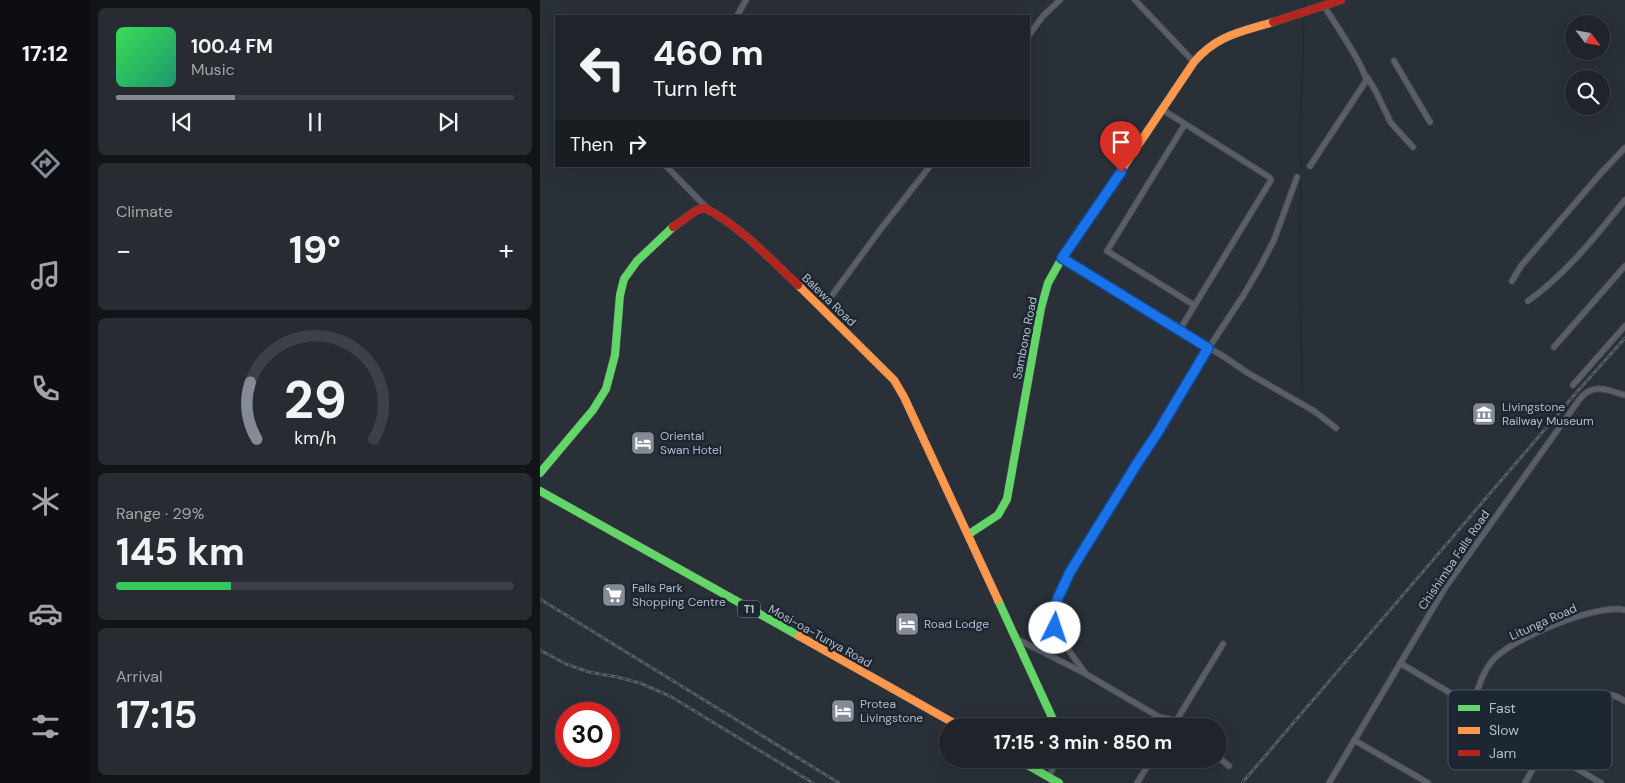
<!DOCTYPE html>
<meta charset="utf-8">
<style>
body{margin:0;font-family:"DM Sans",sans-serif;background:#282c32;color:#f1f3f6;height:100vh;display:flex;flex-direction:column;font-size:19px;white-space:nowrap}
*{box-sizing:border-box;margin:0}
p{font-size:16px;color:#a2a4a8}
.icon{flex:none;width:28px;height:28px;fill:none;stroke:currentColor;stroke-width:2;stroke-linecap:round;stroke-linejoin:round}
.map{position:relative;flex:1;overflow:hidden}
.panel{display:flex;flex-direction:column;gap:8px;padding:8px;background:#121417;width:450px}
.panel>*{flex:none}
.hud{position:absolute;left:15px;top:15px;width:475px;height:152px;border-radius:0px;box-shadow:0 5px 20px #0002,0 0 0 1px #3d4147;background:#20242a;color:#f1f3f6;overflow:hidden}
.needle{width:32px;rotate:121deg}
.fabs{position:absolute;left:1025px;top:15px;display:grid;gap:10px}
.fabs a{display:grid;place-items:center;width:45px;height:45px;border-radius:50%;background:#20242a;box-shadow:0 5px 20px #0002,0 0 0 1px #3d4147;font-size:25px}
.speed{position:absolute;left:15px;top:702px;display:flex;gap:10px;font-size:25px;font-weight:700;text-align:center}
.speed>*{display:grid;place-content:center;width:65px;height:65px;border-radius:50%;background:#20242a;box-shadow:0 5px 20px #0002,0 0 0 1px #3d4147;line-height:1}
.speed .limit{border:8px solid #d22;background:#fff;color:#111}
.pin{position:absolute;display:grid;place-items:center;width:42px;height:42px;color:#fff;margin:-51px -21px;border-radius:50% 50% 50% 0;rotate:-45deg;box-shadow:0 0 5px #0007}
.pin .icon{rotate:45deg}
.me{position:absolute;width:55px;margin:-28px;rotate:4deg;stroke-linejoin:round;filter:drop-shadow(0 0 4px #0008)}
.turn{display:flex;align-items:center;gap:18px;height:105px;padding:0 15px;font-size:22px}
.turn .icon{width:65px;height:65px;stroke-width:2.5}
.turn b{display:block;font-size:35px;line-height:42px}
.then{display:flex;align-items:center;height:48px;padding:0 15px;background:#0003;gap:10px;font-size:19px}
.big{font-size:38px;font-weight:700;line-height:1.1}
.panel .widget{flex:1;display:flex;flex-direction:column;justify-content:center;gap:8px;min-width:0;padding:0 18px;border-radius:8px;background:#282c32}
.panel .dial{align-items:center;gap:0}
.dial svg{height:130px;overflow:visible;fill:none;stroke:#3d4147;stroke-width:7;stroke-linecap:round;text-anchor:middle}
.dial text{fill:#f1f3f6;stroke:none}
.song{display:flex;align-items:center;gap:15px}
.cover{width:60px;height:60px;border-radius:8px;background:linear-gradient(135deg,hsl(130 70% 55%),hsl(160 70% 35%))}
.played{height:5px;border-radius:2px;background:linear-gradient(90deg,#848b96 30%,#3d4147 30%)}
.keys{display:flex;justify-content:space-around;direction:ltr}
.heat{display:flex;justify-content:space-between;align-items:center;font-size:28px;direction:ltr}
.charge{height:8px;border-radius:4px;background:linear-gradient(90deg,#34c759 29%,#3d4147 0)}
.trip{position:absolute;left:399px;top:718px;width:288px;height:50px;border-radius:25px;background:#20242a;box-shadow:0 5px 20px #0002,0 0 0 1px #3d4147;font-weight:700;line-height:50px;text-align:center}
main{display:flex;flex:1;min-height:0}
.tab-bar{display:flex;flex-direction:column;width:90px;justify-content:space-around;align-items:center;background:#0d0e11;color:#a2a4a8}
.tab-bar .icon{width:35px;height:35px}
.tab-bar .on{color:#848b96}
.tab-bar b{font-size:22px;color:#f1f3f6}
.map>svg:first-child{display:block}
</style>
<main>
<nav class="tab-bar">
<b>17:12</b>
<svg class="icon on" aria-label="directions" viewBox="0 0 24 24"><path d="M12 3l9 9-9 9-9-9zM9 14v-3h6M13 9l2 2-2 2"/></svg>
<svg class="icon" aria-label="music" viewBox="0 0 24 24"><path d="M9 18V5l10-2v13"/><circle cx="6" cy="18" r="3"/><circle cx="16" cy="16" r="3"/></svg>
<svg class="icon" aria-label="phone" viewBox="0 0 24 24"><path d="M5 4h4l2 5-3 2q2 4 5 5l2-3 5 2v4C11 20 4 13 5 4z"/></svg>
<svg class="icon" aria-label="climate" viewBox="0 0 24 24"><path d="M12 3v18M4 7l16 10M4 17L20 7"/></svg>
<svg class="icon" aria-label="car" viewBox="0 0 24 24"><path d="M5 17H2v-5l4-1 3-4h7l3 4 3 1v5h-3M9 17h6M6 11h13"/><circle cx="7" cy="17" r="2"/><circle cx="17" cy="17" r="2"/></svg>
<svg class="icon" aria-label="filters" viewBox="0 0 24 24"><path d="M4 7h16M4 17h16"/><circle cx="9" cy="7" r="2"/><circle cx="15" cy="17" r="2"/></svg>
</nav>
<section class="panel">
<div class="widget">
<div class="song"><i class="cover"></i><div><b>100.4 FM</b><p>Music</p></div></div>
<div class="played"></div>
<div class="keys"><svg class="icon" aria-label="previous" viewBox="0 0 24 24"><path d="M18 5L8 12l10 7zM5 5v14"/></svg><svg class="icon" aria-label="pause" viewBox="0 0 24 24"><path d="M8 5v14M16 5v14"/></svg><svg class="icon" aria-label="next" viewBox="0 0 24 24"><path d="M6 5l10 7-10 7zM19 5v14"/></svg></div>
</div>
<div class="widget"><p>Climate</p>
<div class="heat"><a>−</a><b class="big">19°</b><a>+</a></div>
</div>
<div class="widget dial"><svg viewBox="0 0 100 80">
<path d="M14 69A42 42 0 1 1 86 69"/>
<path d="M14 69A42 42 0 0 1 10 34" stroke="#848b96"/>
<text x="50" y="56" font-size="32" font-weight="700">29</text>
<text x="50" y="72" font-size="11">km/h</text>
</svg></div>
<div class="widget"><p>Range · 29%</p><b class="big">145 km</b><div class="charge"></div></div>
<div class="widget"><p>Arrival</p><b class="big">17:15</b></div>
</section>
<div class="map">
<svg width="1085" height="783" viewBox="0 0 1085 783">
<rect width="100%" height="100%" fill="#2a3038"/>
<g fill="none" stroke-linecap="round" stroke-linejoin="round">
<path stroke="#19273c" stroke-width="1" d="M764,0v6
M761,168l-1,-32 4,-115
M761,175l-1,88 2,132"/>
<defs>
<path id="street" d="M595,0l59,62
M197,16l9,-16
M489,35l14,-19 17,-16
M854,61l36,61
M827,77l8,13 16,33 22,24
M623,110l106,67 2,3 -92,151
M645,124l-78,127 87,54
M126,166l40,41
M770,166l56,-85c0,-13 -34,-62 -42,-75
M522,258l117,73 44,25 25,17 66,38 22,17
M972,281l9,-15 80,-93 24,-25
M988,301c38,-27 68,-65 97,-101
M282,309l58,-79 50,-64
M1014,347l71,-81
M1033,385l52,-59
M477,639l69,35 73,43c10,2 16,2 25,9
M860,663l201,120
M546,674l-22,-30 -9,-17 2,-27 3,-8 22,-41 76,-119 50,-83 35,-53 17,-29 14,-27 23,-63
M932,706c6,-15 9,-32 20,-45 18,-22 105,-58 133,-51
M633,726l50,-82
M814,740l74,43
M678,757l11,9
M1021,759l36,-60c9,-8 18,-4 28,2
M509,777l8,-18
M597,783l15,-24
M789,783l116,-195 134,-188c13,-18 27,-10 46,-5
M985,783l19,-34"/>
<path id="fast" d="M0,473l53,-63 13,-21 9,-34 5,-60 4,-16 13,-18 36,-34
M0,491l259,145
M429,534l29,-19 9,-16 34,-191 7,-25 14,-25 48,-71
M458,600l58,126
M477,759l42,24"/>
<path id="slow" d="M570,187l84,-125c23,-27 47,-30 79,-40
M258,285l96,95 10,17 94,203
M259,636l160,90"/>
<path id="jam" d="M733,22l68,-22
M133,227l24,-17 8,-2c35,18 64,50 93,77"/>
</defs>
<use href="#street" stroke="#484c55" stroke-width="7"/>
<use href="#fast" stroke="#484c55" stroke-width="9"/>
<use href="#slow" stroke="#484c55" stroke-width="9"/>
<use href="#jam" stroke="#484c55" stroke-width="9"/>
<use href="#street" stroke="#5a5e66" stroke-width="5"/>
<use href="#fast" stroke="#63d668" stroke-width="8"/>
<use href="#slow" stroke="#ff974d" stroke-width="8"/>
<use href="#jam" stroke="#b3261e" stroke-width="8"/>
<defs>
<path id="rail" d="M0,599l299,184
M0,650l26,14 23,8 28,5 23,6 30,13 143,87
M702,783l334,-390 49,-55"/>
</defs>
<use href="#rail" stroke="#595d64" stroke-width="3"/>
<use href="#rail" stroke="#1d2633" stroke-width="1" stroke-dasharray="4" stroke-linecap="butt"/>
</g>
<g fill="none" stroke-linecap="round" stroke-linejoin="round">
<defs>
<path id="route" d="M515,628l2,-28 13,-28 68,-110 20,-30 50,-84 -146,-90 59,-86"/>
</defs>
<use href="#route" stroke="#114b97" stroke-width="12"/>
<use href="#route" stroke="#1a73e8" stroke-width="9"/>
</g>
<defs>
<symbol id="museum-square" viewBox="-11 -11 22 22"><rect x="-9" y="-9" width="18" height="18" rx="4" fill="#848b96" stroke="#1d2633"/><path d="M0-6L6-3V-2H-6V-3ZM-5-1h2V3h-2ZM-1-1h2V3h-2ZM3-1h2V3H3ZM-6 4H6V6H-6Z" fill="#fff"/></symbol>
<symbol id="hotel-square" viewBox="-11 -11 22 22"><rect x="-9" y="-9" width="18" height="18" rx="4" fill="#848b96" stroke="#1d2633"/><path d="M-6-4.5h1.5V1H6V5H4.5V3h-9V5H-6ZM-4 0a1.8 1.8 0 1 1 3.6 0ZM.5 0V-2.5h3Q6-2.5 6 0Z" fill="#fff"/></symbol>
<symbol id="supermarket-square" viewBox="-11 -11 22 22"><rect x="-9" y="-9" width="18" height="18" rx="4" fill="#848b96" stroke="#1d2633"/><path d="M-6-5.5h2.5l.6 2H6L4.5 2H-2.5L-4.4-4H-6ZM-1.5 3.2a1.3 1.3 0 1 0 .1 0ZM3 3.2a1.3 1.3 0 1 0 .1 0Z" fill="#fff"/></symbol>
</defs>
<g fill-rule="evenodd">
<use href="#museum-square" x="930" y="400" width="28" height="28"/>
<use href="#hotel-square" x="89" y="429" width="28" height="28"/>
<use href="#supermarket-square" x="60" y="581" width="28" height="28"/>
<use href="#hotel-square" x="353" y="610" width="28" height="28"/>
<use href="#hotel-square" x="289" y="697" width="28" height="28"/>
</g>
<g text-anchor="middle" stroke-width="5" stroke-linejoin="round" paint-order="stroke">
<rect fill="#1d2633" stroke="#878f9c" stroke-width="1" x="198" y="600.5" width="22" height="17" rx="4"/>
<g font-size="11" font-weight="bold" fill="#b4bcc9">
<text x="209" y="613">T1</text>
</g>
<g font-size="12" fill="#b4bcc9" stroke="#1d2633">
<text transform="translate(289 300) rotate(44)" y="4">Balewa Road</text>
<text transform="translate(485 338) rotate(-79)" y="4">Sambono Road</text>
<text transform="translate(914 560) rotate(-56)" y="4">Chishimba Falls Road</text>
<text transform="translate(1003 622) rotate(-24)" y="4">Litunga Road</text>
<text transform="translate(280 636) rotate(29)" y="4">Mosi-oa-Tunya Road</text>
</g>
<g font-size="12" fill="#b4bcc9" stroke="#1d2633" text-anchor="start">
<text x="962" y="411">Livingstone<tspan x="962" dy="14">Railway Museum</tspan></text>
<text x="120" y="440">Oriental<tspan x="120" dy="14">Swan Hotel</tspan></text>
<text x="92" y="592">Falls Park<tspan x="92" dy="14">Shopping Centre</tspan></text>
<text x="384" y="628">Road Lodge</text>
<text x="320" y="708">Protea<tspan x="320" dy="14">Livingstone</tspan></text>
</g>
</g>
<rect x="908" y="690" width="164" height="80" rx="8" fill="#1d2633" stroke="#4a5360" stroke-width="1"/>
<rect x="918" y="705" width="22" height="6" fill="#63d668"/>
<rect x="918" y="727" width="22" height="7" fill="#ff974d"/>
<rect x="918" y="750" width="22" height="6" fill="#b3261e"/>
<g font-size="14" fill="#b4bcc9">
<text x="949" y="713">Fast</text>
<text x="949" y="735">Slow</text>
<text x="949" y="758">Jam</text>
</g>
</svg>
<div class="fabs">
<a><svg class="needle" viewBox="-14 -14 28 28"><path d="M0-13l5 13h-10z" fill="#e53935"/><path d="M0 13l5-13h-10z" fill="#a2a4a8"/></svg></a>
<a><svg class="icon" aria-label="search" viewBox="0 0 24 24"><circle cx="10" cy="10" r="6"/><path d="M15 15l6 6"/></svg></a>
</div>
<div class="speed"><div class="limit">30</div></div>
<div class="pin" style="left:581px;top:172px;background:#d93025"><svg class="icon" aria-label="arrive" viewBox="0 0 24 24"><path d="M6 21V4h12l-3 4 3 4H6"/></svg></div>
<svg class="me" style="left:515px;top:628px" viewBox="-20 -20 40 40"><circle r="19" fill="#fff"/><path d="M0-13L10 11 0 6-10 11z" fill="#1a73e8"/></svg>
<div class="trip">17:15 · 3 min · 850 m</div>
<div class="hud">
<div class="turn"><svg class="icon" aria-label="left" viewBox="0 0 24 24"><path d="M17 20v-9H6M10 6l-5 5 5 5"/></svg><div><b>460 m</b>Turn left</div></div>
<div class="then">Then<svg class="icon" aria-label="right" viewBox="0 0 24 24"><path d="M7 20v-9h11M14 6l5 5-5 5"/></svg></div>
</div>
</div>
</main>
